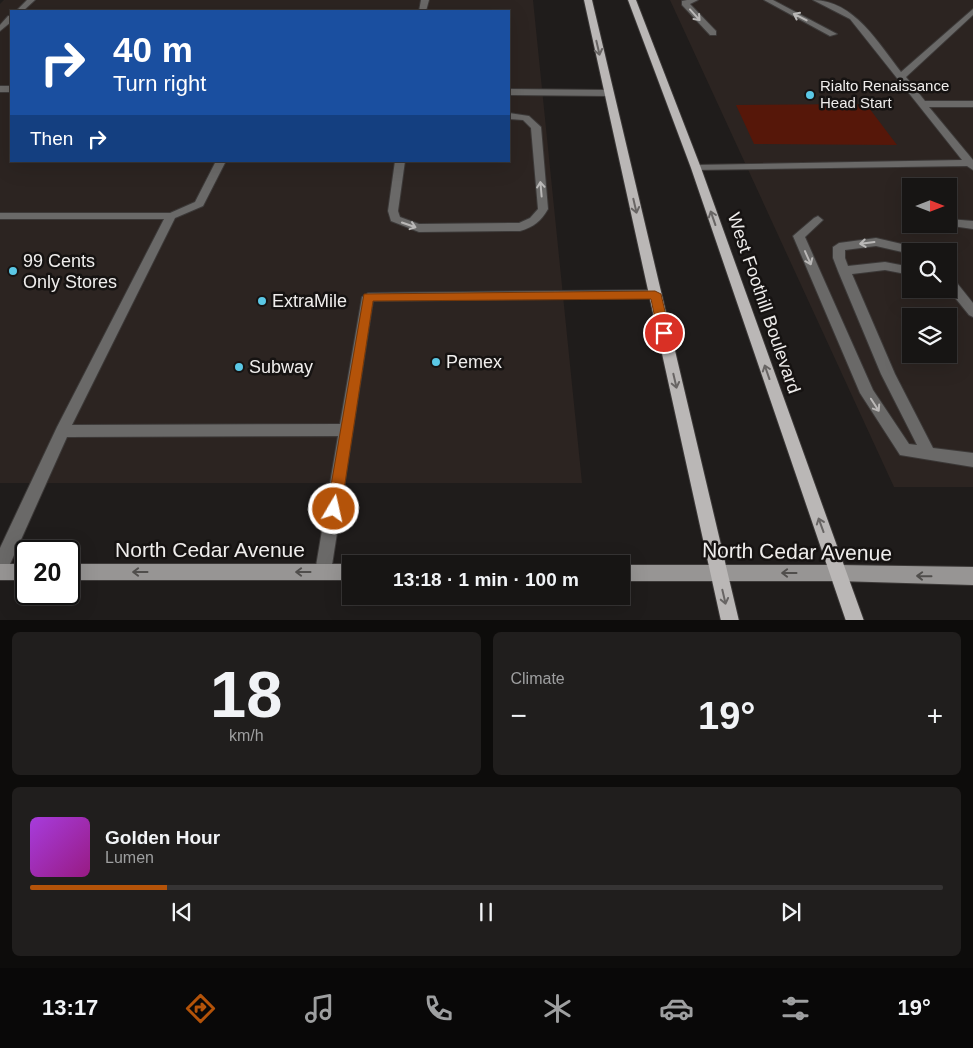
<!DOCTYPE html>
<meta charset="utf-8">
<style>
body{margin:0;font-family:Helvetica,sans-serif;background:#201e1d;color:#f1f3f6;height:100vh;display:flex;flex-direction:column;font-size:19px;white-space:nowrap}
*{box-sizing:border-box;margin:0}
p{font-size:16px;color:#9e9fa0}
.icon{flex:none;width:28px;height:28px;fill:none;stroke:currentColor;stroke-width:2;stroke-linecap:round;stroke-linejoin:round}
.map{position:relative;height:620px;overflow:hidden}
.details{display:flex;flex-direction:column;gap:12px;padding:12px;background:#0d0c0b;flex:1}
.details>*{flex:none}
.hud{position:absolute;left:10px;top:10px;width:500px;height:152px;border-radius:0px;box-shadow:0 5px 20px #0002,0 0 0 1px #363434;background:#1a4fa0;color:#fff;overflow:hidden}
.needle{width:32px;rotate:90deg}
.buttons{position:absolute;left:902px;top:178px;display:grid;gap:10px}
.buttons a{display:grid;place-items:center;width:55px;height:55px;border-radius:0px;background:#171514;box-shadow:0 5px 20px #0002,0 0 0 1px #363434;font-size:25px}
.speed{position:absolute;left:15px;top:540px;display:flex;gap:10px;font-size:25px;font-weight:700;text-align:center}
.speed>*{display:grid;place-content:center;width:65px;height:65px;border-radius:50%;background:#171514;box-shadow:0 5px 20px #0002,0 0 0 1px #363434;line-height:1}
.speed .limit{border:2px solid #111;border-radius:8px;background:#fff;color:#111}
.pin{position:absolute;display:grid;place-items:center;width:42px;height:42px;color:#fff;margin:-21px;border:2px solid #fff;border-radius:50%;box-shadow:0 1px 5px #0007}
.me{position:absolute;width:55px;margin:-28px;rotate:9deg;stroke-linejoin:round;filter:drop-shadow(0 0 4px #0008)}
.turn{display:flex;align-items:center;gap:18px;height:105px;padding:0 20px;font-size:22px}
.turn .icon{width:65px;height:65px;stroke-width:2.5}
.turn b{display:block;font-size:35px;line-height:42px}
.then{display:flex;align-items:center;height:48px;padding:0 20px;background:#0003;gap:10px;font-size:19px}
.big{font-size:38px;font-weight:700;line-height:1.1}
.details .card{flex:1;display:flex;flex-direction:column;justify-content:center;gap:8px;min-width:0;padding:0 18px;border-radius:8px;background:#201e1d}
.details .dial{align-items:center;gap:0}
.dial b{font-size:65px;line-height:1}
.song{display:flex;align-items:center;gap:15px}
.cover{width:60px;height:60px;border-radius:8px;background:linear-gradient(135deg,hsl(280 70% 55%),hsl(310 70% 35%))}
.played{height:5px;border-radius:2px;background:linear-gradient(90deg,#b45309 15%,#363434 15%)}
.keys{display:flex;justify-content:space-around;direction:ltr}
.heat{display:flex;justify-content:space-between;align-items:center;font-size:28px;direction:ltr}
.details .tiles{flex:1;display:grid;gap:12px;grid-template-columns:1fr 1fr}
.card:last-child{grid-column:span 2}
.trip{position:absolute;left:342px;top:555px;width:288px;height:50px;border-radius:0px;background:#171514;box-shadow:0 5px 20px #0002,0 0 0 1px #363434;font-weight:700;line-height:50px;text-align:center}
.tabs{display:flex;height:80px;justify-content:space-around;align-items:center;background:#090808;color:#9e9fa0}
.tabs .icon{width:35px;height:35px}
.tabs .active{color:#b45309}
.tabs b{font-size:22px;color:#f1f3f6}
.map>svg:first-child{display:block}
</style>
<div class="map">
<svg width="973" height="621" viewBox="0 0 973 621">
<rect width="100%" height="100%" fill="#1f1c1b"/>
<path fill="#2c2421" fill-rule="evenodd" d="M4,0h529l49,483h-582v-479zM11,11h498v150h-498z
M670,0h303v487h-79zM911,186h38v38h-38zM911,251h38v38h-38zM911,316h38v38h-38z"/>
<path fill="#561709" d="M866,104l31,41 -143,-1 -18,-39z"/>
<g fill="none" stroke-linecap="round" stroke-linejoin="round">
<defs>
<path id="service" d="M27,0h8l-12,11h-7z
M421,0h8l-3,11h-7z
M687,0h11l-8,4 26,27v4h-6l-28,-30v-4z
M764,0h9l64,34 -7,2z
M813,0c41,0 66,44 88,72l72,-63v6l-67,62 19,24h48v6h-44l44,53v10l-6,-4 -275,4v-4l4,-1 266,-5 -112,-141z
M8,16h3v6l-11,9v-6z
M0,86h11v6h-11z
M509,89l100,1 4,3 -4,3 -100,-1z
M509,113l20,3 12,11 7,82c-7,12 -14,18 -28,22l-101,1 -28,-11 -3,-10 7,-50h10l-7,50 2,6 19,7 100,-1 11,-5 8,-9 -7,-81 -8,-8 -14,-1z
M216,161h10l-23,45 -28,12 -103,207 268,-1 22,-127 6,-4 287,-3 6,4 -6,4 -282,3 -43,277 -6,2 -6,-2 -3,-6 23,-136 -271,1 -61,136 -6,2v-27l57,-121 107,-208h-164v-6h170l25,-11z
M818,216l5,4 -18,17 68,153 36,54 8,1 -36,-71 -43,-103 -5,-13v-11l6,-4 37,-5 43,10 2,3h-10v3l-35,-8 -31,4v8l3,8 37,-4 26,5v8l-26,-5 -33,4 43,100 38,74 40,5v14l-73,-12 -40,-62 -67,-157 21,-18z
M949,219l24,2v8l-28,-4 -1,-1h5z
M949,277l4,1 20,25v14l-4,-2 -21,-26z"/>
<path id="secondary" d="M0,564h26v16h-26z
M69,564h282v16h-282z
M621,565h217l135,2v18l-135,-4h-217z"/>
<path id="primary" d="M584,0h8l147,621h-18z
M628,0h8l65,168 163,453h-18l-155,-453z"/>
</defs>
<use href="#service" stroke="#3c3938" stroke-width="2"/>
<use href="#secondary" stroke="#3c3938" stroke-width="2"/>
<use href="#primary" stroke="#3c3938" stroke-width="2"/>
<use href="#service" fill="#6a6968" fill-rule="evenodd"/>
<use href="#secondary" fill="#979594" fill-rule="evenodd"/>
<use href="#primary" fill="#bab7b6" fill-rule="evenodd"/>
</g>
<defs><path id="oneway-shaft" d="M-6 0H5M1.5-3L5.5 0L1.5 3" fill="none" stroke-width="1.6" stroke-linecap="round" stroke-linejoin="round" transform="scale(1.25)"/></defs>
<g stroke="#bab8b7">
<use href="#oneway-shaft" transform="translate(695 15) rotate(48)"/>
<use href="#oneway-shaft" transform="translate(800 17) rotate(-153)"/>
<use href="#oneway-shaft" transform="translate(541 189) rotate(-95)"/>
<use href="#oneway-shaft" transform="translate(409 225) rotate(19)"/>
<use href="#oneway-shaft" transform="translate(867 243) rotate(173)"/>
<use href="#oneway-shaft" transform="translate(808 258) rotate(66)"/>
<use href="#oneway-shaft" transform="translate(875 405) rotate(57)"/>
</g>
<g stroke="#686564">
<use href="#oneway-shaft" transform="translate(598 48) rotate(77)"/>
<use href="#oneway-shaft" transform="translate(635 206) rotate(77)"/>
<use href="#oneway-shaft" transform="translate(713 218) rotate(-109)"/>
<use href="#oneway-shaft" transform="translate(767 372) rotate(-109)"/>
<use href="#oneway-shaft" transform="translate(675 381) rotate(77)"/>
<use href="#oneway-shaft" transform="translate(821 525) rotate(-110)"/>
<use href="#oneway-shaft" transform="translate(724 597) rotate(77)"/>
</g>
<g stroke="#504e4c">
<use href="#oneway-shaft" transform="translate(140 572) rotate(-180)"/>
<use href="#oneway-shaft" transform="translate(303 572) rotate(-180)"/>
<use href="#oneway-shaft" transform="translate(789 573) rotate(180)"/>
<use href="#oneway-shaft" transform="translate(924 576) rotate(-179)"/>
</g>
<path fill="#b45309" stroke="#753606" d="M655,291l6,3 9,39 -6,4 -6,-4 -7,-34 -278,2 -32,208 -2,5 -5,2 -5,-2 -2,-5 37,-215z"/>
<g fill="#5bc8e6" stroke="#161312" stroke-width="2">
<circle cx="810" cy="95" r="5"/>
<circle cx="13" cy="271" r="5"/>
<circle cx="262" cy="301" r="5"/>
<circle cx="436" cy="362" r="5"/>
<circle cx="239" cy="367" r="5"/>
</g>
<g text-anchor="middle" stroke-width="5" stroke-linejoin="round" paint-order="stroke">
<g font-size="15" fill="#efedec" stroke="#161312" text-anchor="start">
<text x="820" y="91">Rialto Renaissance<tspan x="820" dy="17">Head Start</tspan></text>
</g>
<g font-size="18" fill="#efedec" stroke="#161312" text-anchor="start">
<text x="23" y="267">99 Cents<tspan x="23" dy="21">Only Stores</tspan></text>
<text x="272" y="307">ExtraMile</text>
<text x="446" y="368">Pemex</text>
<text x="249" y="373">Subway</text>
</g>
<g font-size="18" fill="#efedec" stroke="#161312">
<text transform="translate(764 303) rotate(71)" y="6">West Foothill Boulevard</text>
</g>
<g font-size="21" fill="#efedec" stroke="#161312">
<text x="210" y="557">North Cedar Avenue</text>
<text transform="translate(797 552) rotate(1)" y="7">North Cedar Avenue</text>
</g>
</g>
</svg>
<div class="buttons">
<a><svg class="needle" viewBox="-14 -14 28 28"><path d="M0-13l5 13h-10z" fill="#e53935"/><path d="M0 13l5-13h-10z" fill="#9e9fa0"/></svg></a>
<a><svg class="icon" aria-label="search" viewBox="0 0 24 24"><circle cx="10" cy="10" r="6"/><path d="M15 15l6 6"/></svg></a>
<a><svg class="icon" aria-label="layers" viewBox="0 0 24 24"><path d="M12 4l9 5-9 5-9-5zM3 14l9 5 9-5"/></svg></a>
</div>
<div class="speed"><div class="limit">20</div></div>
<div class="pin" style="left:664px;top:333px;background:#d93025"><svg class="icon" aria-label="arrive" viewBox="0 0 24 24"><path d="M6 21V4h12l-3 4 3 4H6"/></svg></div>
<svg class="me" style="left:334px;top:509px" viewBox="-20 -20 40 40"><circle r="17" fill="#b45309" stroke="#fff" stroke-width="3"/><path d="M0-11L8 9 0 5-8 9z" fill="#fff"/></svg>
<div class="trip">13:18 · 1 min · 100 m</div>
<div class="hud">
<div class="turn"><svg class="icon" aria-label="right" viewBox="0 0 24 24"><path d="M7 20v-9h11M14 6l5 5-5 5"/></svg><div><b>40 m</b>Turn right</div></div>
<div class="then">Then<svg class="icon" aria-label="right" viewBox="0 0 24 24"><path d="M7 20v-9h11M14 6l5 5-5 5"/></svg></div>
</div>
</div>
<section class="details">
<div class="tiles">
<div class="card dial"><b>18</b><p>km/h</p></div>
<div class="card"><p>Climate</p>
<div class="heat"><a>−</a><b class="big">19°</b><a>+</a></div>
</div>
<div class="card">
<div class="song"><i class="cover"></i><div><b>Golden Hour</b><p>Lumen</p></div></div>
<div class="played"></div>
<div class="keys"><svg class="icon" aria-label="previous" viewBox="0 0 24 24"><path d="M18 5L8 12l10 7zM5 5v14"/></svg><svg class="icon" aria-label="pause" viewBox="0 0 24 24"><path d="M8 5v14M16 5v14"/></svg><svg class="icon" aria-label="next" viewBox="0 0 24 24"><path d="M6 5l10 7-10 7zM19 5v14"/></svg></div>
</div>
</div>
</section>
<nav class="tabs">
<b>13:17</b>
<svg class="icon active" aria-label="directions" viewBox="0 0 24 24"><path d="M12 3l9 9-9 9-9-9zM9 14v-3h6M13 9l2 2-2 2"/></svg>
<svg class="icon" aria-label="music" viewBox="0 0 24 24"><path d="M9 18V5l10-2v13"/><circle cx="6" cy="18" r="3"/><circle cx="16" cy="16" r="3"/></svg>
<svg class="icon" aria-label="phone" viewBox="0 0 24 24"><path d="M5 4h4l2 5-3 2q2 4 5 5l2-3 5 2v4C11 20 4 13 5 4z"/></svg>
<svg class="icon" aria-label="climate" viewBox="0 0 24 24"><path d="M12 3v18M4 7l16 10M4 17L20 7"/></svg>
<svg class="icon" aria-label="car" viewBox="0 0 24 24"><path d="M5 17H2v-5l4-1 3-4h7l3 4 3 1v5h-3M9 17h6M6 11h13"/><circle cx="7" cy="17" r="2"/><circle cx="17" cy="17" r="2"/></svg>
<svg class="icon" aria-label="filters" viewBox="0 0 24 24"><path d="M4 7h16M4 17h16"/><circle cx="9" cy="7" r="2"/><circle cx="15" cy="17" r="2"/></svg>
<b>19°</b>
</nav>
